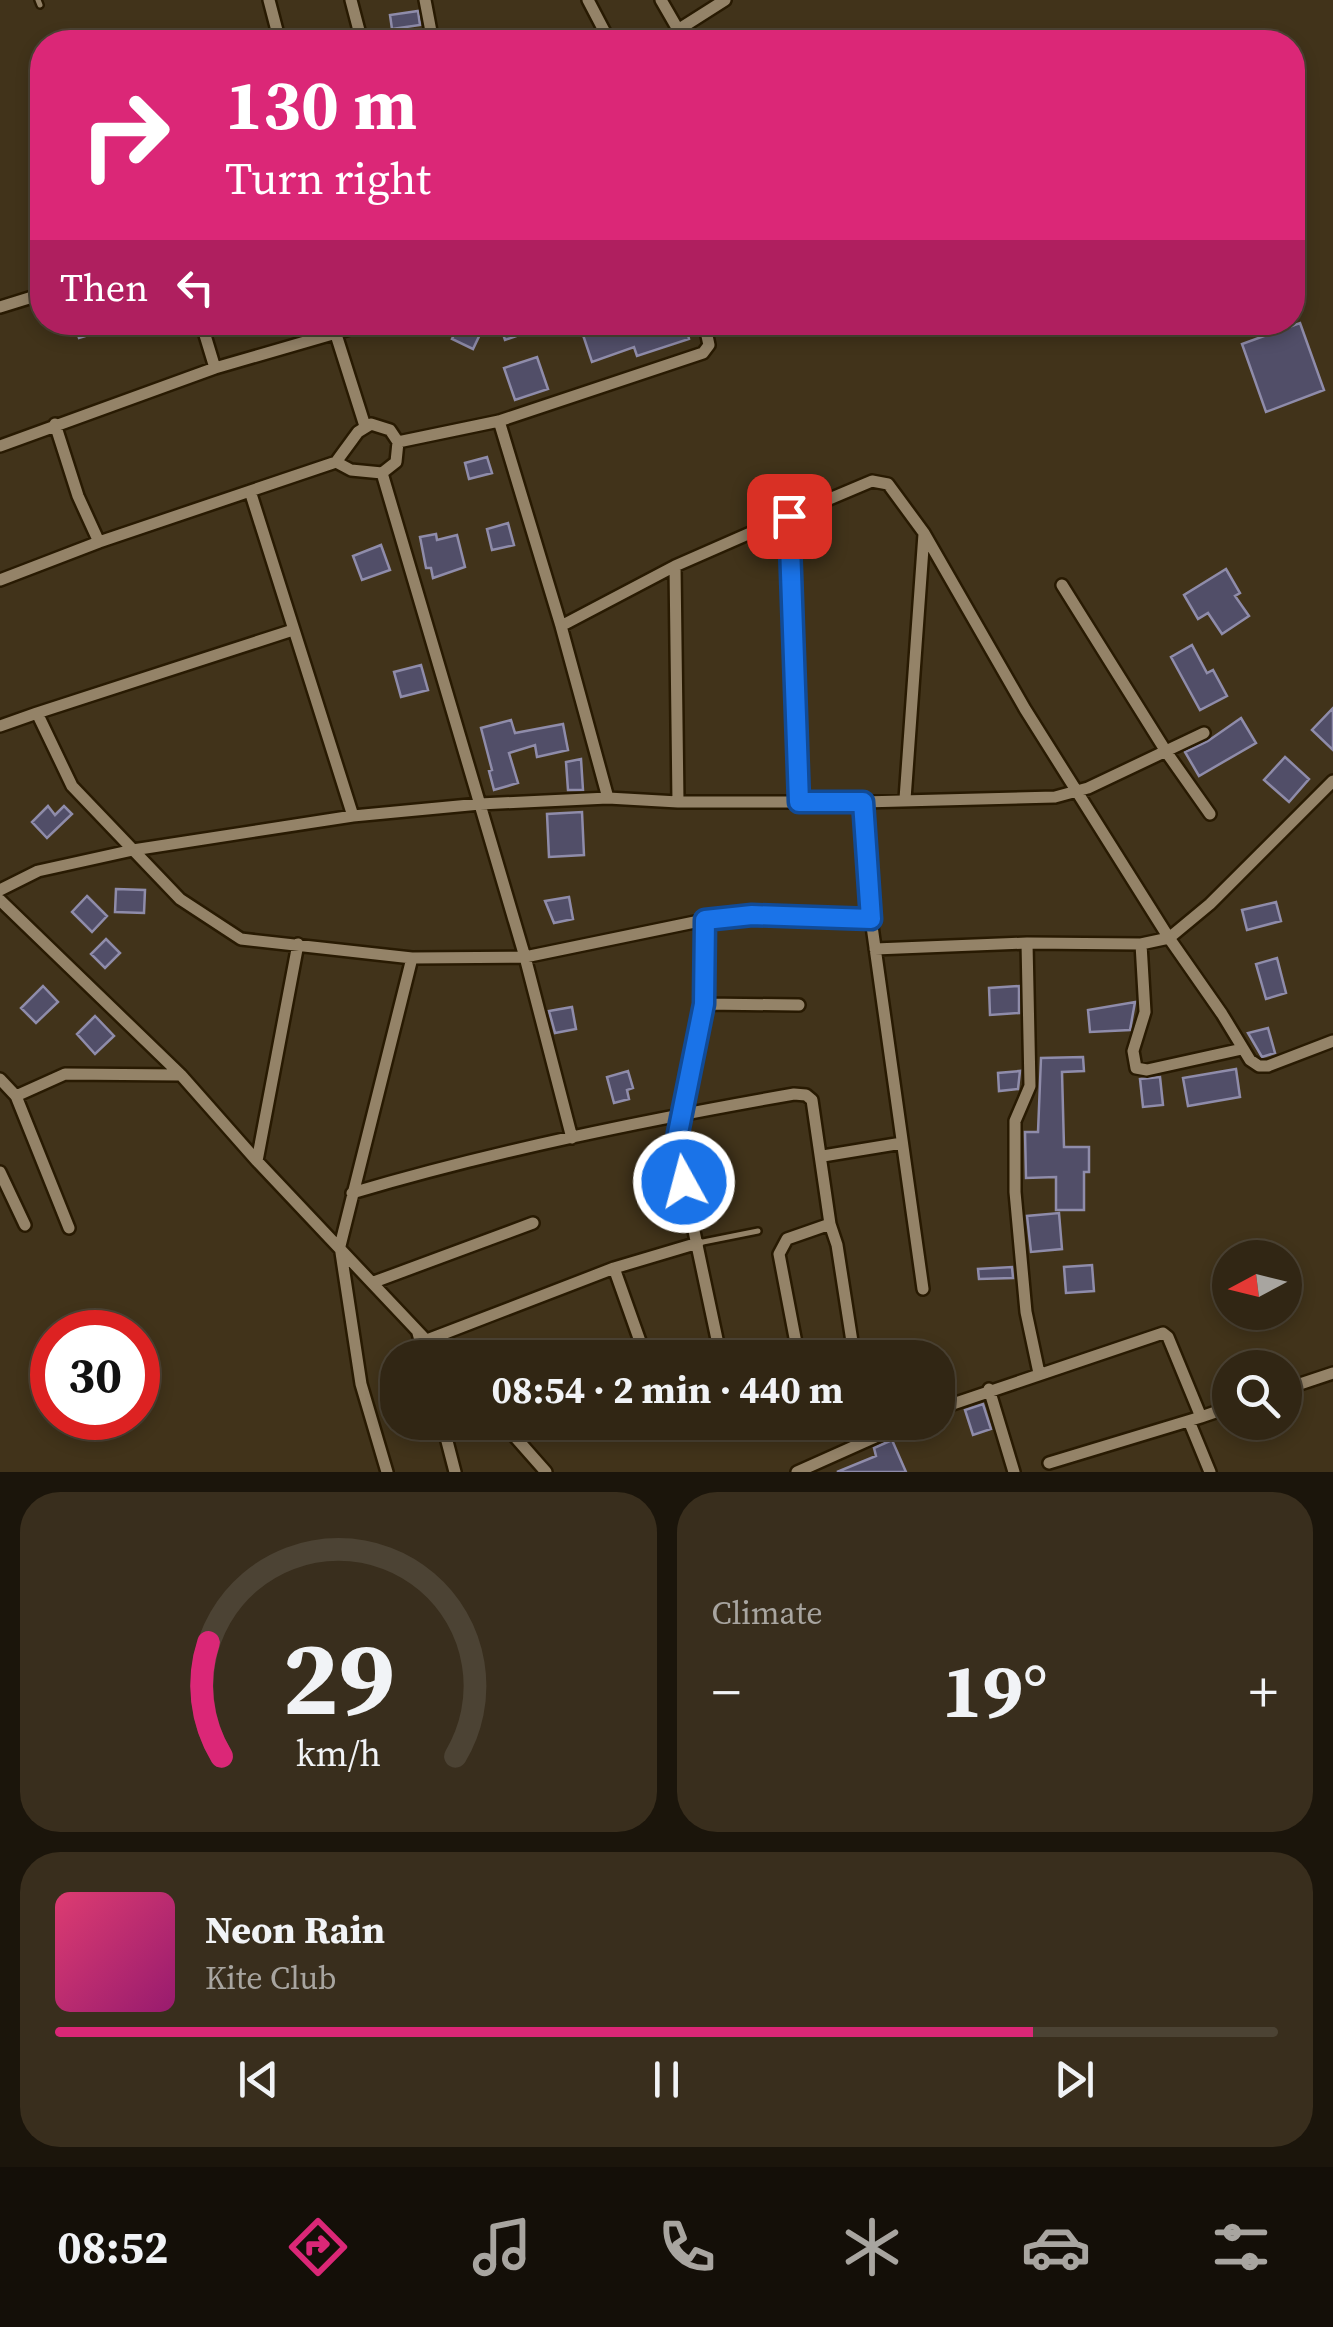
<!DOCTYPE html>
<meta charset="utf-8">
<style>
body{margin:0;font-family:"Source Serif 4",serif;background:#392e1d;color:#f1f3f6;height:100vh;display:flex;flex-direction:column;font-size:38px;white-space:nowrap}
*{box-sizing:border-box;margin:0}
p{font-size:32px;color:#a8a5a0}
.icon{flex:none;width:55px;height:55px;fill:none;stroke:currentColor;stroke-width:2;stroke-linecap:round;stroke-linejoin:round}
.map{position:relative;height:1472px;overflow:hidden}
.panel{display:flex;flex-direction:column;gap:20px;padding:20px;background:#1b150b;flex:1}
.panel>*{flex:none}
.banner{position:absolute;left:30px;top:30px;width:1275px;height:305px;border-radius:40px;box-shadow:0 5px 15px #0003,0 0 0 2px #4c4334;background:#db2777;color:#fff;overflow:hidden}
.needle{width:65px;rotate:263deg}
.controls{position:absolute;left:1212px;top:1240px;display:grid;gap:20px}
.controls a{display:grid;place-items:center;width:90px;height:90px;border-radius:50%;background:#312614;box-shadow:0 5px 15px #0003,0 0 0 2px #4c4334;font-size:50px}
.speed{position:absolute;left:30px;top:1310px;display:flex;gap:20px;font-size:50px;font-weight:700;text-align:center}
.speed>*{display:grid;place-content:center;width:130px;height:130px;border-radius:50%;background:#312614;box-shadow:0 5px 15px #0003,0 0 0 2px #4c4334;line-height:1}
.speed .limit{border:15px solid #d22;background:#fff;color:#111}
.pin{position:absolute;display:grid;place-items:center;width:85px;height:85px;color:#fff;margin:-42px;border-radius:20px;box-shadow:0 5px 15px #0006}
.me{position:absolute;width:110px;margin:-55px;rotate:353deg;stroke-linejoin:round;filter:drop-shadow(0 0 8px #0008)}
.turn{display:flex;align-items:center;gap:35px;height:210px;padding:0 30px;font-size:45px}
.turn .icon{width:130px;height:130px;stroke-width:2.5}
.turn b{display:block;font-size:70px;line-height:85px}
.then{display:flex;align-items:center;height:95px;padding:0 30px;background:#0003;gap:20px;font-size:38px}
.big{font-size:75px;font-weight:700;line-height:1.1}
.panel .widget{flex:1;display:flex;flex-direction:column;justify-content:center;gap:15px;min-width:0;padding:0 35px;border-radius:40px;background:#392e1d}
.panel .dial{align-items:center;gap:0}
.dial svg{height:260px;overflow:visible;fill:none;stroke:#4c4334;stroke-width:7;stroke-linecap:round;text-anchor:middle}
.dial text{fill:#f1f3f6;stroke:none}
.song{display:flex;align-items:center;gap:30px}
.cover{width:120px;height:120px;border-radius:15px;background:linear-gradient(135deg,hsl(340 70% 55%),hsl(320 70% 35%))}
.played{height:10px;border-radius:5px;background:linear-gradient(90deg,#db2777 80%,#4c4334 80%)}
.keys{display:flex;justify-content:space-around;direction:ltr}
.heat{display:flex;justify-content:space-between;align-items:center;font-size:55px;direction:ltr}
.panel .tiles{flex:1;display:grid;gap:20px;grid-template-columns:1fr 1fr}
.widget:last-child{grid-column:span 2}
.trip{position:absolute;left:380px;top:1340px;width:575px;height:100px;border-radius:40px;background:#312614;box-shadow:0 5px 15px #0003,0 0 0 2px #4c4334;font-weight:700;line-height:100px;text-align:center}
.tabs{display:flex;height:160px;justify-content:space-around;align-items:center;background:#140f08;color:#a8a5a0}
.tabs .icon{width:70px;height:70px}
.tabs .current{color:#db2777}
.tabs b{font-size:45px;color:#f1f3f6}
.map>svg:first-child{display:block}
</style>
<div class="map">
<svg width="1333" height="1472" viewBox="0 0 1333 1472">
<rect width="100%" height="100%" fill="#41331a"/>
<path fill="#514e68" stroke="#8f8caa" stroke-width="2.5" d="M418,11l2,14 -28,4 -2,-14z
M74,322h47l1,3 -43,13z
M460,322h12l11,6 -10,21 -21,-10z
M499,322h52v2l-46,16z
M641,322h44l4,17 -52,17 -3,-9 -42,15 -10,-30 26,-9 3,9z
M1300,323l24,67 -58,22 -24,-68z
M537,357l11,32 -33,11 -11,-32z
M487,457l5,16 -23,6 -4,-16z
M508,523l6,22 -22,5 -5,-21z
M436,534l1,6 20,-5 8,32 -32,11 -2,-10h-5l-6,-31z
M381,545l9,25 -28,10 -9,-24z
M1226,569l14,24 -5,3 14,20 -27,18 -14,-21 -10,6 -14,-24z
M1192,645l15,28 6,-3 14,26 -27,14 -29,-53z
M421,665l7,25 -27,7 -7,-25z
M1333,708v42l-21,-20z
M1241,718l15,25 -57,33 -14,-24 23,-11z
M511,720l4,13 48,-9 5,26 -31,7 -2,-12 -26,8 9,30 -24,7 -5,-19 3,-1 -11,-42z
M1285,757l24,22 -20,23 -25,-22z
M581,759l2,31h-15l-2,-28z
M48,806l7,9 9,-9 8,8 -25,24 -15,-16z
M582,812l2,43 -35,2 -2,-43z
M116,889l29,1 -1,23 -29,-1z
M87,896l20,20 -15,16 -20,-20z
M569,897l4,22 -19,4 -9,-22z
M1276,902l5,19 -34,9 -5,-20z
M106,939l14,14 -15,15 -14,-14z
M1277,958l9,35 -20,6 -10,-35z
M43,986l15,16 -22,21 -15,-15z
M1019,986v27l-29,2 -1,-27z
M1135,1002l-5,28 -40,2 -2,-22z
M572,1007l4,22 -21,4 -6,-22z
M95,1016l19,20 -19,18 -18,-20z
M1268,1028l7,25 -13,4 -14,-24z
M1083,1057l1,14 -22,1 2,75h25v25h-5v38h-28v-33l-30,1 -1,-46h13l3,-74z
M1236,1069l4,28 -52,9 -5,-28z
M628,1071l5,17 -6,2 2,9 -15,4 -7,-26z
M1020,1071l-2,18 -19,2 -1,-18z
M1160,1077l3,28 -20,2 -3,-28z
M1059,1213l3,36 -31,3 -4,-36z
M1092,1265l2,26 -28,2 -2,-26z
M1012,1267l1,11 -34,1 -1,-10z
M983,1404l8,25 -18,6 -8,-25z
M892,1440l14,32h-69l39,-16 -2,-8z"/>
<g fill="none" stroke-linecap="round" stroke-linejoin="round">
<defs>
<path id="service" d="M38,0l2,5
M698,1243l60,-12"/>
<path id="minor" d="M269,0l11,42
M351,0l11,42
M425,0l8,42
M588,0l22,42
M661,0l15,26 5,2 44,-28
M0,307l42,-13
M201,322l14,46
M332,322l33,104
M499,421l62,205 114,-60 114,-50 10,286
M55,424l23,72 21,46
M398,442l101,-21 204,-68 6,-8 -5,-23
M0,446l215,-78 159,-46
M250,491l103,325
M789,516l83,-35 16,3 36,49 101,176 144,229 53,76 28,46 9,6h9l65,-25
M675,566l3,236
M0,580l99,-38 237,-80 22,-30 13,-8 19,6 8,12 -2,20 -14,11 -31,-3 -15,-8
M1062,585l105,168 43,61
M561,626l47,172
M37,713l256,-83
M0,726l37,-13 35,73 108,113 61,40 171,19 113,-1 -143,-484
M905,799l19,-265
M863,802l8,117 52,370
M0,890l38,-19 95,-21 220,-34 127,-12 128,-6 70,4h185l192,-5 33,-9 116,-55
M0,900l181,175 76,86 186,197
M705,920l-1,84 95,1
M1027,943l3,143 -15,35v71l11,120 13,61
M1141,944l4,68 -12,39 3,17 11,2 95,-21
M875,949l152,-6 114,1 28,-6 41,-34 123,-123
M704,1004l-27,147 44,207
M0,1079l16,17 53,132
M16,1096l49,-22 116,1
M572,1138l-47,-181 189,-39 38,-3 119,4
M823,1156l79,-13
M257,1161l41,-217
M0,1172l25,53
M352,1193c145,-43 294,-73 442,-99l12,1 6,5 18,124 -43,15 -8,15 17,89
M830,1224l7,21 16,103
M614,1268l84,-25
M374,1282l159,-59
M418,1333l7,25
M427,1340l187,-72 32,90
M989,1389l25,83
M1285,1389l48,-16
M938,1409l225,-76 5,4 33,80 29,-10
M1189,1421l21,51
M442,1422l13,50
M502,1422l44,50
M1049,1463l152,-46
M387,1472l-26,-88 -21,-138 72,-288
M797,1472l112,-50"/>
</defs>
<use href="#service" stroke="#281a02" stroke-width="10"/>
<use href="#minor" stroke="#281a02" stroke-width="16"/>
<use href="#service" stroke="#948368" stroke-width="5"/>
<use href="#minor" stroke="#948368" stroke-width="11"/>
</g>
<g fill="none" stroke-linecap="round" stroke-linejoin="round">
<defs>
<path id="route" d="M684,1182l-8,-31 2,-18 26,-129 1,-84 47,-5 119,4 -8,-117h-64l-10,-286"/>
</defs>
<use href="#route" stroke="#114b97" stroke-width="25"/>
<use href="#route" stroke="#1a73e8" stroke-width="18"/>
</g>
</svg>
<div class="controls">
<a><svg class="needle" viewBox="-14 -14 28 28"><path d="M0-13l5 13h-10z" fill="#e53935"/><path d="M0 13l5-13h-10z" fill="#a8a5a0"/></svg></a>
<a><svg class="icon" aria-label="search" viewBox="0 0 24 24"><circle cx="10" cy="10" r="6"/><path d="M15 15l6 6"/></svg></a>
</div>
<div class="speed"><div class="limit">30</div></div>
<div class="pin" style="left:789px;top:516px;background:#d93025"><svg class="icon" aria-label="arrive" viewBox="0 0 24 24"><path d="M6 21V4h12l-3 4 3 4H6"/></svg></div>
<svg class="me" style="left:684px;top:1182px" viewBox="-20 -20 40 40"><circle r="17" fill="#1a73e8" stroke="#fff" stroke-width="3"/><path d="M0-11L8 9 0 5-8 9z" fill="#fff"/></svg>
<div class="trip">08:54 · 2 min · 440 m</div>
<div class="banner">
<div class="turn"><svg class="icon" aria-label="right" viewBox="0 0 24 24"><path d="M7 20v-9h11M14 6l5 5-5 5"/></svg><div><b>130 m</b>Turn right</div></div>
<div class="then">Then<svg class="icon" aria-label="left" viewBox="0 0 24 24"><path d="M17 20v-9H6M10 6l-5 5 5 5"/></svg></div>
</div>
</div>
<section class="panel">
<div class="tiles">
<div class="widget dial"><svg viewBox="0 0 100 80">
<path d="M14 69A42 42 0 1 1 86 69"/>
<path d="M14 69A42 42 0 0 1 10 34" stroke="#db2777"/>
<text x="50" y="56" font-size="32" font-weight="700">29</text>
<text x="50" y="72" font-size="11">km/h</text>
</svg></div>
<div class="widget"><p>Climate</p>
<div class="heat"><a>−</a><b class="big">19°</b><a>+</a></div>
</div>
<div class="widget">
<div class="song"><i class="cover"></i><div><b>Neon Rain</b><p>Kite Club</p></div></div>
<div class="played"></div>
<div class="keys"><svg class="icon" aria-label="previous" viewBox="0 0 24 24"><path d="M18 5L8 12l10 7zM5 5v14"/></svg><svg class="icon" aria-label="pause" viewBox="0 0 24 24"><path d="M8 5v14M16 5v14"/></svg><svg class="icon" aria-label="next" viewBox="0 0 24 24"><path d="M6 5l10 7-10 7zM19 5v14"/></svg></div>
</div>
</div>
</section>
<nav class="tabs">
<b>08:52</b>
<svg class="icon current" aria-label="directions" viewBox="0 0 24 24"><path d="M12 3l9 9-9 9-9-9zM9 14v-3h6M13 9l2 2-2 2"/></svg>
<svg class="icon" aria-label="music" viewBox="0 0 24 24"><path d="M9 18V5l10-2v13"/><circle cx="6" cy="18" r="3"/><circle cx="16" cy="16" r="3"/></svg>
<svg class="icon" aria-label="phone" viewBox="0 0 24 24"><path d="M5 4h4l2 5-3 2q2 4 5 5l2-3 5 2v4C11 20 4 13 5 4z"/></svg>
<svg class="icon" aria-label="climate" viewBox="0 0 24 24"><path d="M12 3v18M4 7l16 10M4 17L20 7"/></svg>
<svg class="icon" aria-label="car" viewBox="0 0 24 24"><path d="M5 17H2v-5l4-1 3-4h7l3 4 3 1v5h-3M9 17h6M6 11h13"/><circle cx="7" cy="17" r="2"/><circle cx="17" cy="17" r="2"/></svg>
<svg class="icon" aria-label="filters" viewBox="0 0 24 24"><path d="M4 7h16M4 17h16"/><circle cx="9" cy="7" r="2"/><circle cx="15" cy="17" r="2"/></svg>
</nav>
